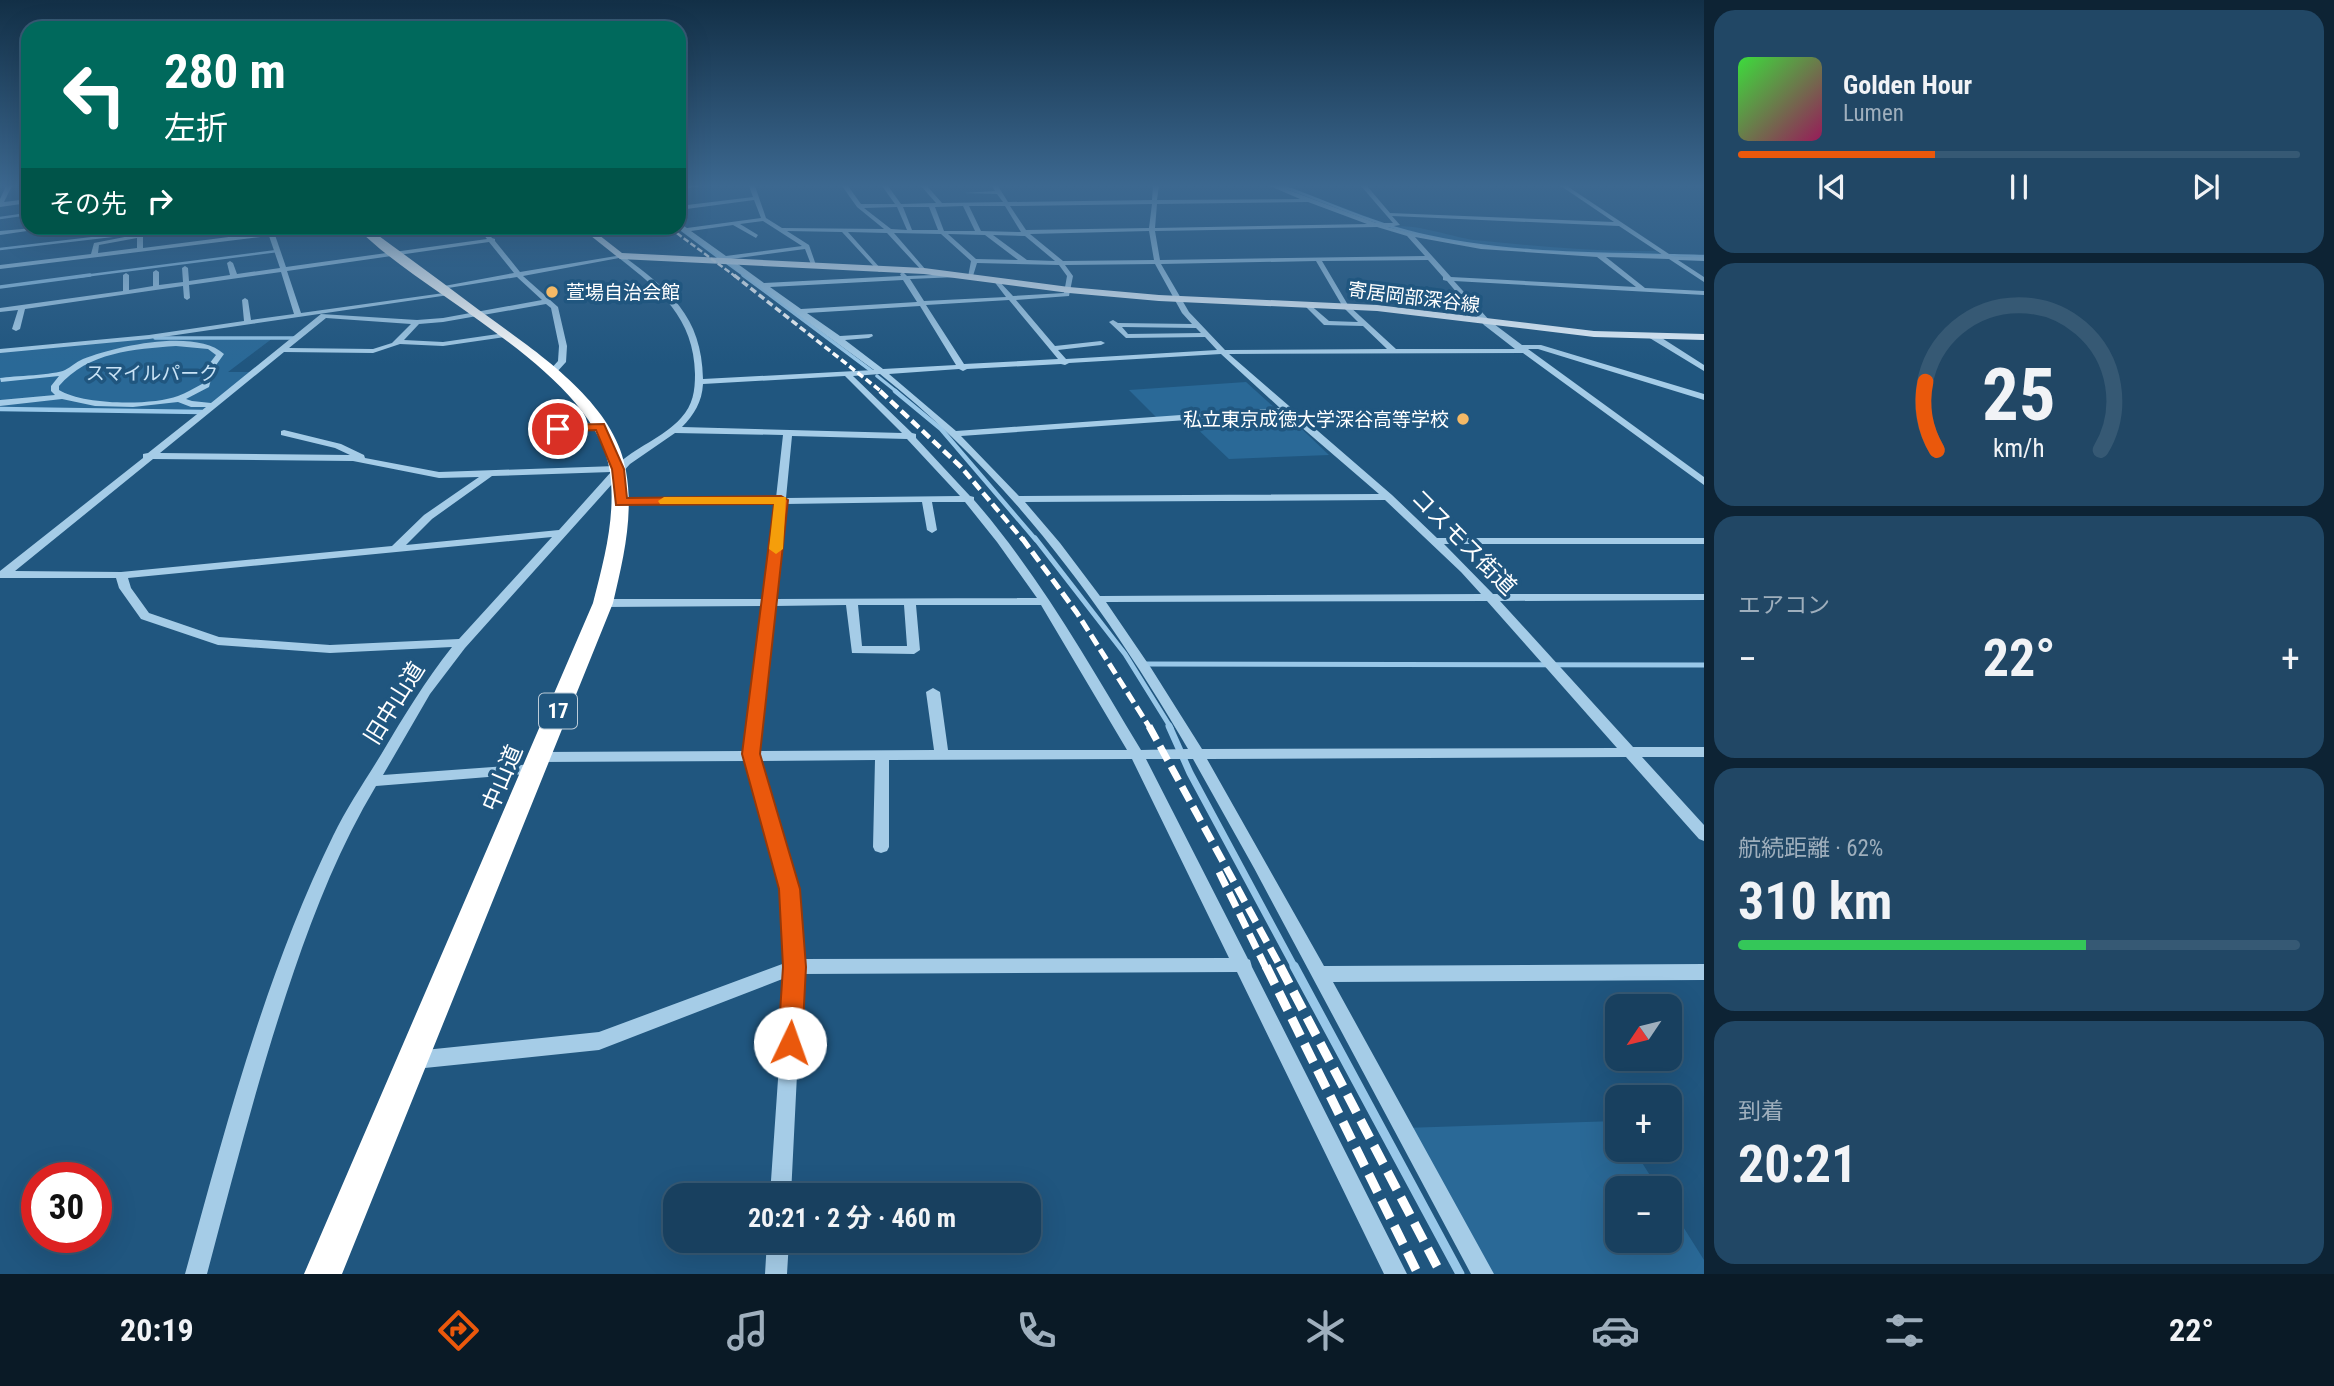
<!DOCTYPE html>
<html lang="ja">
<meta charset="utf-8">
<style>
body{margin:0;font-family:"Roboto Condensed","Noto Sans JP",sans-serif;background:#214765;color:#f1f3f6;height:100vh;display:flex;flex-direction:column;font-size:26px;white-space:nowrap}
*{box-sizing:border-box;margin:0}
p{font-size:23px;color:#9fafbd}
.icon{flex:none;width:38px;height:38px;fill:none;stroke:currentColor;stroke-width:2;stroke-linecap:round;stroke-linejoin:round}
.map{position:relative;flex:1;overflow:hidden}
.sheet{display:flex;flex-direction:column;gap:10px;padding:10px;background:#0d2334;width:630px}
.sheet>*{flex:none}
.hud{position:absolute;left:21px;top:21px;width:665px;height:214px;border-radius:21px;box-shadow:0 7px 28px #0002,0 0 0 2px #365974;background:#00695c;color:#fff;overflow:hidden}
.needle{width:46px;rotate:235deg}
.controls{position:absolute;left:1605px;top:994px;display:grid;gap:14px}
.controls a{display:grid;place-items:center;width:77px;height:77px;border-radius:14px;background:#18405f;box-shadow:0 7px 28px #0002,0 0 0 2px #365974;font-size:35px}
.speed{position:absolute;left:21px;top:1162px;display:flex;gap:14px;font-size:35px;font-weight:700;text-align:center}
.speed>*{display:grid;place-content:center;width:91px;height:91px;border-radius:50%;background:#18405f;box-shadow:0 7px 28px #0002,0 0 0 2px #365974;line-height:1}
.speed .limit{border:10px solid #d22;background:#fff;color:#111}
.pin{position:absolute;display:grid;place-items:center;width:60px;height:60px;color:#fff;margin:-30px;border:4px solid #fff;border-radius:50%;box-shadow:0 2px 7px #0007}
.me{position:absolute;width:77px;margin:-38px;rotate:3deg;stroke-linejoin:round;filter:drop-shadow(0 0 5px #0008)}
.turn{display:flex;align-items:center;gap:24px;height:147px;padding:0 28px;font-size:32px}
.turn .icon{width:91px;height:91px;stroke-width:2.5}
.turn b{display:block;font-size:49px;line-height:60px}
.then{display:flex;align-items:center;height:66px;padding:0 28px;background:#0003;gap:14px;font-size:26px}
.big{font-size:52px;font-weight:700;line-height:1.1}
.sheet .card{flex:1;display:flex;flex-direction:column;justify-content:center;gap:10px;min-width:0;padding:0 24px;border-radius:21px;background:#214765}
.sheet .dial{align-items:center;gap:0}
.dial svg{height:182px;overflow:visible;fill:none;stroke:#365974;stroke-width:7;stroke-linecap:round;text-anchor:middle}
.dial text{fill:#f1f3f6;stroke:none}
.song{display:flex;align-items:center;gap:21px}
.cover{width:84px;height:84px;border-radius:10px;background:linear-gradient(135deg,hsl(120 70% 55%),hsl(330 70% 35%))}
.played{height:7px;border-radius:4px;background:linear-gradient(90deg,#ea580c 35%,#365974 35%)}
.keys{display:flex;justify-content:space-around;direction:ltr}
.heat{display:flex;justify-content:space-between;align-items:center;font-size:38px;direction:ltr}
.charge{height:10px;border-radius:5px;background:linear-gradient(90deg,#34c759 62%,#365974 0)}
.trip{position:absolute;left:663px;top:1183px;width:378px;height:70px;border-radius:21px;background:#18405f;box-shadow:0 7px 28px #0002,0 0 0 2px #365974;font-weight:700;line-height:70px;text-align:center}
.tabs{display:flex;height:112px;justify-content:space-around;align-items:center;background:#0a1a26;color:#9fafbd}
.tabs .icon{width:49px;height:49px}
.tabs .on{color:#ea580c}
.tabs b{font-size:32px;color:#f1f3f6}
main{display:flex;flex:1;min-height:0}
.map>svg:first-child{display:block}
</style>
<main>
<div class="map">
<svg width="1704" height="1274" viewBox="0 0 1704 1274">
<rect width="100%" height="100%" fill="#20567f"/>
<path fill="#2a6997" d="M1276,186h10l109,41c19,-4 56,10 79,13 59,6 122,12 182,11l7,5c-84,-4 -168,-4 -251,-22 -46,-10 -91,-32 -136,-48z
M149,337l124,1 -45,34h24l-50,40 -202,-3v-58z
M1246,382l30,27 -119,9 -28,-28z
M1286,414l43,41 -100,4 -40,-38z
M1616,1121l1,29h17l24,38h-41v53h53v-35l34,54v14h-221l-79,-146z"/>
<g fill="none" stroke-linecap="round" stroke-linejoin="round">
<path stroke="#99c8e9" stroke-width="2.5" d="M1282,186c45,16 89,37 136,48 93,22 191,19 286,22
M0,218l28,-4
M679,228l40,30
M0,249l179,-21
M724,261l22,16
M76,277l201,-26"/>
<path stroke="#99c8e9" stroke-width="3.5" d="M743,275l130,97
M0,287l90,-12
M155,338h140
M877,376l20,16"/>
<path stroke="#99c8e9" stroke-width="4.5" d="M895,391l46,38 95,111
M0,409l202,3"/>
<path stroke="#99c8e9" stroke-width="5" d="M1035,538l90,116 46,74
M1144,664l560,1"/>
<path stroke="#99c8e9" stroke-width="7" d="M1169,726l21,47 105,195"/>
<path stroke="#99c8e9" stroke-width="9" d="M1294,966l166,308"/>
<path fill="#a5cce7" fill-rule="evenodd" d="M6,186h6l-8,16 24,-3v4l-28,4v-8z
M679,186h21l-21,4z
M749,186h6l11,32 16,10 102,1 -27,-22 -15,-21h6l13,18h34l-13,-18h6l13,18 35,-1 -15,-17h6l15,17 61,-1 -6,-8 -33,-1 31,-2 -3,-5h6l10,16 144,-2 1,-14h6l-2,14 143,-1 -30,-13h8l98,37h17l-32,-37h6l23,27 224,9 -53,-36h6l105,70 32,1v4l-26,-1 26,17v5l-35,-23 -63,-2 39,31 59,3v4l-250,-14 36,40 32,24h19l163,49v6l-166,-51h-10l176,128v8l-181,-132 -294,1 163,141 45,43h267v6h-260l49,50h211v6l-204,1 133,146h71v10h-62l62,68v16l-5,-2 -73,-82 -419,2 117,207 380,-2v16l-371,2 161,292h-23l-217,-406 -61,-109h-47l102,200 2,1 2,7 155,307h-23l-147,-302 -435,2 -11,221h-21l15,-217 -186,72 -184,19 -7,-3 -2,-6 2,-6 7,-3 184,-19 186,-69 -4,-74 -35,-128 -207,1 -5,-2 -2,-3 2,-3 5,-2 205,-1 18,-145 -159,1 -6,-4 6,-4h160l12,-95 -155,1 -5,-3 5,-3 156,-1 7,-63 -108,-2 -45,31 -165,184 -35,46 -47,81 151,-11 5,1 2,4 -2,4 -163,13c-35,58 -60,121 -82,185 -34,99 -60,201 -87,303h-22c41,-148 80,-299 148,-438 14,-29 32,-55 49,-83 22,-37 43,-72 70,-106l-122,6 -112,-8 -77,-26 -22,-31 -3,-10h-116v-7l143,-113v-4l5,-1 58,-46h-15l-13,-5 -45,5 -38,-1 -33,-7 -62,7v-6l55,-5 -4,-4v-5l8,-10 -58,6 -1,-4c13,-2 55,-3 65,-8 6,-3 11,-8 18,-11 33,-13 113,-31 141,-5l-10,14 -5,19 -23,12 6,2 19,2 110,-89 96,6 26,-2 99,-18 -25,-23 -75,12v-2l2,-1 70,-13 -25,-31 -202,29 14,42 150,-21v2l-2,1 -300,44 -149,14v-4l149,-14 95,-14 -2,-21 3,-2 3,2 3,20 43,-6 -13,-42 -92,13 1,13 -3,2 -3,-2 -1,-12 -158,23 -5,20 -4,2 -4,-2 6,-19 -18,2v-4l123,-17v-16l3,-2 3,2v15l24,-4v-14l3,-2 3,2v13l24,-3 -1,-14 3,-2 3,2 1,13 41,-6 -3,-12 3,-2 3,2 4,11 43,-6 -11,-32 -269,33v-4l91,-11 3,-11 46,-9 3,2v12l125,-16 -1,-3 2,-1h3l2,4 46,-4 -3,2 -42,5 11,32 201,-28 -9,-11h6l8,10 3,1v2l25,31 102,-17c47,35 80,61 81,124l171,-9 -195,-142v-5l8,5 74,-10 -7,-18 -75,10v-4l74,-9zM1308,202l59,22 -212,4 2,-24zM1152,204l-3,24 -123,2 -16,-24zM963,206l12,25h-31l-9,-24zM969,206h36l16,26 -40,-1zM897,207l10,23 -16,-1 -27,-21zM903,207h26l9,23h-26zM1392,216l227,10 44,29c-91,-2 -186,-2 -275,-28l12,-2zM763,221l39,25 -76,10 -35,-25 42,-6 23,13 2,-3 -18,-11zM1377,227l30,9 18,20 -265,4 -5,-29zM787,231l55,1 37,40 2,-1v-2l-33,-37 39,1 37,40 3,-2 -1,-1 -32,-37 47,1 30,27 -3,16 5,-1 4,-13 82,2 8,11 -3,17 -51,3 -17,-18 -3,2 13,17 -82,4 -14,-22 48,-2 2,-1v-2l-53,2 -4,-4 -3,2 1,2 -137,7 -33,-24 74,-10 7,18 5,1 -8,-23zM1149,231l5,29 -91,1 -33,-27zM948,234l37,1 33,25 -42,-1zM993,235l32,1 30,25 -28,-1zM1415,237l66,12 116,8 39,30 -185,-10zM137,238v10l-39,5 1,-8zM619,258c41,32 75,60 76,116 0,17 -2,31 -14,44 -18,20 -46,29 -65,48l-177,6 -74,-14 -1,-3 -23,-11 -57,-14 -3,1v4l54,13 15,7 -190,-2 124,-101 89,1 27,-9 43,2 62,-9 4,-2 -4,-2 -62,9 -39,-2 15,-16 24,-2 103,-18 5,4 8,38 -1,15 -9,10 7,2 10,-11 1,-16 -9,-39 -35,-31zM1428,260l15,17v3l4,1 37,44 31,24h-119l-48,-44 -26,-44zM1316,261l27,46 15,15 -29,-1 -21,-18h-4v2l20,20 39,1 24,23 -162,1 -36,-38 -28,-48zM1155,264l27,49 10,11 -74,-1 -5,-3 -4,2 17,16 79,-1 12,13 -151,9 -8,-9 43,-5 4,-2 -4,-2 -46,5 -39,-46 53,-4 4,-20 -8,-11zM903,280l14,22 -116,7 -31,-22zM1009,300l49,59 -94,5 -38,-59zM920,306l36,59 -73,4 -38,-29 24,-2 4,-2 -1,-2 -32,2 -33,-23zM326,318l85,6 -19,19 -19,6 -84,-1zM1122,327l74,1 5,5 -73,1zM176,346l32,3 8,6 -10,13 -4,16c-8,4 -16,9 -24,12 -27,10 -95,9 -119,-6v-4c29,-34 75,-37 117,-40zM1221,354l59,54 -324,23 -67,-57 70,-5 4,2 4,-2 94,-5 4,1 4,-2zM880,374c128,101 226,234 308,375l-47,1c-52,-86 -101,-174 -167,-250v-3l-4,-1 -54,-58v-4l-4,-1 -59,-57zM845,376l57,57 -220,-6c12,-12 20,-25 21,-43zM1285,413l94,81 -360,2 -58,-60zM792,436l115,3 53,57 -174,2zM153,459l200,2 86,17 40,-1 -55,38 -32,31 -271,26 -106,-1zM611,472l-52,58 -153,15 26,-26 60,-43zM1385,500l76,72 20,22 -381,2 -40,-53 -35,-41zM922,502l5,28 5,3 5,-3 -5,-28h33l32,40 40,56 -262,1 10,-95zM552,537l-93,102 -129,6 -111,-8 -70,-24 -18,-25 -3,-10zM1487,601l130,147 -415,1 -51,-81 -45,-66zM846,605l6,48 62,1 6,-4 -4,-45h125l86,145h-179l-8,-58 -7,-4 -7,4 8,58 -176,1 16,-145zM858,605h46l3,41h-45zM1132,759l97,199 -427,1 -5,-70 -37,-128 115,-1 -2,87 2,4 6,2 6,-2 2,-4v-87z
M33,228h14l-47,7v-4z
M1648,333h6l50,32v6l-56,-34z
M600,423l3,1v4l-66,5 -4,-3 4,-3z
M767,1241h22l-2,33h-22z"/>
<path fill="#e7f3fd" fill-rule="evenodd" d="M581,228h9l32,25 302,15 145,19 90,8 218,10 217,26 110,3v6l-110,-3 -217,-26 -218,-10 -90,-8 -145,-19 -304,-15z"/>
<path fill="#fff" fill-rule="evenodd" d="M357,228h11c37,27 74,54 111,82 53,39 136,91 147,161 8,45 -3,89 -13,132l-271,671h-38l289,-671c11,-43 23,-86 17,-131 -14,-100 -187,-176 -253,-244z"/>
<path stroke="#fff" stroke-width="2.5" stroke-dasharray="6 2.5" stroke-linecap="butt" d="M670,228l66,49"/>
<path stroke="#fff" stroke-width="3.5" stroke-dasharray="7 3.5" stroke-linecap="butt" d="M734,275l148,117"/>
<path stroke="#fff" stroke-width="4.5" stroke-dasharray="10 4.5" stroke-linecap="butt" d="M880,391l81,76 62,73"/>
<path stroke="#fff" stroke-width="5" stroke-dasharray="12 5" stroke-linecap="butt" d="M1022,538l55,75 73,115"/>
<path stroke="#fff" stroke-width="7" stroke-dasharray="16 7" stroke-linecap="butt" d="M1149,726l132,242
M1219,872l47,96"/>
<path stroke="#fff" stroke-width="9" stroke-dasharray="20 9" stroke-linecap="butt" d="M1266,966l152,308
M1280,966l161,308"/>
</g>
<linearGradient id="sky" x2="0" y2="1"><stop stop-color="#122f46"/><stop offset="0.51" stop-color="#3c6890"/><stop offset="1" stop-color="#3c6890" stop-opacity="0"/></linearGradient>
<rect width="1704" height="364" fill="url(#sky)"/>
<path fill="#ea580c" stroke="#983908" stroke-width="2" d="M604,424l20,45 3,29 154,-2 7,4 -28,254 40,135 6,78 -4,76 -4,8 -8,3 -9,-3 -3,-8 5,-76 -4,-78 -37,-135 32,-250 -158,1 -4,-36 -16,-39 -38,2 -6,-3 6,-4z"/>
<path fill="#f59e0b" d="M664,497h122l-3,52 -7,5 -7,-5 5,-45h-114l-2,-3z"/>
<g fill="#f4b966" stroke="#20567f" stroke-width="2.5">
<circle cx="552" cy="292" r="7"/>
<circle cx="1463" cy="419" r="7"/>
</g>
<g text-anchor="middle" stroke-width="7" stroke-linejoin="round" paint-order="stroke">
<g font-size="19" fill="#fff" stroke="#20567f" text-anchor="start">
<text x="566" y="299">萱場自治会館</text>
<text x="1449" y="426" text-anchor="end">私立東京成徳大学深谷高等学校</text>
</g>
<g font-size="19" fill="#fff" stroke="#20567f">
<text transform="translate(1414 297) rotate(7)" y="7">寄居岡部深谷線</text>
</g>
<g font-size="19" fill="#c9e3f6" stroke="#20567f">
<text x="152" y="380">スマイルパーク</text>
</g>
<rect fill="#20567f" stroke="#bcccd9" stroke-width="2" x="539" y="693.5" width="38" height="35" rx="5"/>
<g font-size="21" font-weight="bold" fill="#fff">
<text x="558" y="718">17</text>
</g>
<g font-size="23" fill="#fff" stroke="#20567f">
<text transform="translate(1464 542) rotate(45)" y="8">コスモス街道</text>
<text transform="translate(394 703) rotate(-58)" y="8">旧中山道</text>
<text transform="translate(502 778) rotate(-67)" y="8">中山道</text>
</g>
</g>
</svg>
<div class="controls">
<a><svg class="needle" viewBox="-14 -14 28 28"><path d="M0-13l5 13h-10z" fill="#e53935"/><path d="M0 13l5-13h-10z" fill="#9fafbd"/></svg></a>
<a>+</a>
<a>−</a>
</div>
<div class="speed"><div class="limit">30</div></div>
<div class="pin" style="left:558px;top:429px;background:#d93025"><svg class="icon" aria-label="arrive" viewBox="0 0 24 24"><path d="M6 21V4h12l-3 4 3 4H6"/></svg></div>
<svg class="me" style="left:790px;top:1043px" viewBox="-20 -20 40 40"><circle r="19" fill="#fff"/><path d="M0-13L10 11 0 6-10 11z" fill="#ea580c"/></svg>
<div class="trip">20:21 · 2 分 · 460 m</div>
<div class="hud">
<div class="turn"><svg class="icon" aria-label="left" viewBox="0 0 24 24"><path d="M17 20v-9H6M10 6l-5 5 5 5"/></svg><div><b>280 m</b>左折</div></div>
<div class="then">その先<svg class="icon" aria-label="right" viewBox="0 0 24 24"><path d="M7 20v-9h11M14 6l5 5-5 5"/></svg></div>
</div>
</div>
<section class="sheet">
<div class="card">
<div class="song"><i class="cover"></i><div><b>Golden Hour</b><p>Lumen</p></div></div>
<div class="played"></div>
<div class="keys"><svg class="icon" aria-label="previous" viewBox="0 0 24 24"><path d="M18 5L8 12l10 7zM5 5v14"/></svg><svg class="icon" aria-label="pause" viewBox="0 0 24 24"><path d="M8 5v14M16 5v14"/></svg><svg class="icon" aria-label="next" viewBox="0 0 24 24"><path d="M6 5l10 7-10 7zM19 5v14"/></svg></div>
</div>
<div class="card dial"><svg viewBox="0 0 100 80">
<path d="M14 69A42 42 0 1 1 86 69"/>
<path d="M14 69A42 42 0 0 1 9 39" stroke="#ea580c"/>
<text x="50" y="56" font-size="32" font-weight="700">25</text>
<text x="50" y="72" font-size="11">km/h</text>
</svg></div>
<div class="card"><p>エアコン</p>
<div class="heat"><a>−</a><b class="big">22°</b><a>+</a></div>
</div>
<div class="card"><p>航続距離 · 62%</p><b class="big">310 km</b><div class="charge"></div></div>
<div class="card"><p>到着</p><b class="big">20:21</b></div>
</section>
</main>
<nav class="tabs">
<b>20:19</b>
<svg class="icon on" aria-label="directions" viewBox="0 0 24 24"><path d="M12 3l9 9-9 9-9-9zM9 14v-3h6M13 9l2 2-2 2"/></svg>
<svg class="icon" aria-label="music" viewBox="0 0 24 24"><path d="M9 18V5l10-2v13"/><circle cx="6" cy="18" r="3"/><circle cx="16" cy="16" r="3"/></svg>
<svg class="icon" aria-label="phone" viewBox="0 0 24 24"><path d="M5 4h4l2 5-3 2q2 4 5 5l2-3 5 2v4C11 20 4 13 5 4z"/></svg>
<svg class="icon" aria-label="climate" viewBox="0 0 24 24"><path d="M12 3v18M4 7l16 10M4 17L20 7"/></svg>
<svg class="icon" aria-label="car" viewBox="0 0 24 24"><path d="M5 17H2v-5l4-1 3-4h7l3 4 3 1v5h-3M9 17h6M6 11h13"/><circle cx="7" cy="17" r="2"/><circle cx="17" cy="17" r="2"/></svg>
<svg class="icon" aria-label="filters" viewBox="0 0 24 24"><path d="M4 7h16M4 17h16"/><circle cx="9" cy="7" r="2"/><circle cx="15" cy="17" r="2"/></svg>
<b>22°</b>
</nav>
